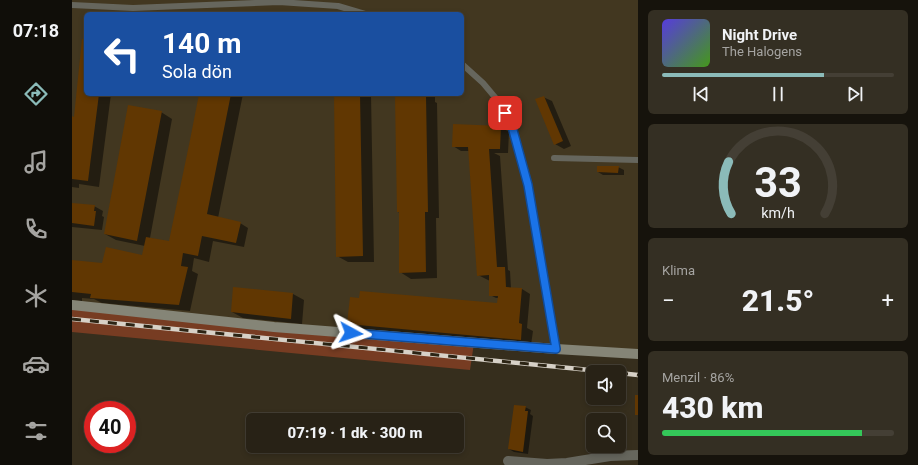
<!DOCTYPE html>
<html lang="tr">
<meta charset="utf-8">
<style>
body{margin:0;font-family:Roboto,sans-serif;background:#342f23;color:#f1f3f6;height:100vh;display:flex;flex-direction:column;font-size:15px;white-space:nowrap}
*{box-sizing:border-box;margin:0}
p{font-size:13px;color:#a5a4a1}
.icon{flex:none;width:22px;height:22px;fill:none;stroke:currentColor;stroke-width:2;stroke-linecap:round;stroke-linejoin:round}
.map{position:relative;flex:1;overflow:hidden}
.panel{display:flex;flex-direction:column;gap:10px;padding:10px;background:#16130c;width:280px}
.panel>*{flex:none}
.top-card{position:absolute;left:12px;top:12px;width:380px;height:84px;border-radius:6px;box-shadow:0 2px 6px #0003,0 0 0 1px #443f35;background:#1a4fa0;color:#fff;overflow:hidden}
.tools{position:absolute;left:514px;top:365px;display:grid;gap:8px}
.tools a{display:grid;place-items:center;width:40px;height:40px;border-radius:6px;background:#282216;box-shadow:0 2px 6px #0003,0 0 0 1px #443f35;font-size:20px}
.speed{position:absolute;left:12px;top:401px;display:flex;gap:8px;font-size:20px;font-weight:700;text-align:center}
.speed>*{display:grid;place-content:center;width:52px;height:52px;border-radius:50%;background:#282216;box-shadow:0 2px 6px #0003,0 0 0 1px #443f35;line-height:1}
.speed .limit{border:6px solid #d22;background:#fff;color:#111}
.pin{position:absolute;display:grid;place-items:center;width:34px;height:34px;color:#fff;margin:-17px;border-radius:8px;box-shadow:0 2px 6px #0006}
.me{position:absolute;width:44px;margin:-22px;rotate:95deg;stroke-linejoin:round;filter:drop-shadow(0 0 3px #0008)}
.turn{display:flex;align-items:center;gap:14px;height:84px;padding:0 12px;font-size:18px}
.turn .icon{width:52px;height:52px;stroke-width:2.5}
.turn b{display:block;font-size:28px;line-height:34px}
.big{font-size:30px;font-weight:800;line-height:1.1}
.panel .tile{flex:1;display:flex;flex-direction:column;justify-content:center;gap:6px;min-width:0;padding:0 14px;border-radius:6px;background:#342f23}
.panel .dial{align-items:center;gap:0}
.dial svg{height:104px;overflow:visible;fill:none;stroke:#443f35;stroke-width:7;stroke-linecap:round;text-anchor:middle}
.dial text{fill:#f1f3f6;stroke:none}
.song{display:flex;align-items:center;gap:12px}
.cover{width:48px;height:48px;border-radius:6px;background:linear-gradient(135deg,hsl(250 70% 55%),hsl(100 70% 35%))}
.played{height:4px;border-radius:2px;background:linear-gradient(90deg,#8bbbb9 70%,#443f35 70%)}
.keys{display:flex;justify-content:space-around;direction:ltr}
.heat{display:flex;justify-content:space-between;align-items:center;font-size:22px;direction:ltr}
.charge{height:6px;border-radius:3px;background:linear-gradient(90deg,#34c759 86%,#443f35 0)}
.trip{position:absolute;left:174px;top:413px;width:218px;height:40px;border-radius:6px;background:#282216;box-shadow:0 2px 6px #0003,0 0 0 1px #443f35;font-weight:800;line-height:40px;text-align:center}
main{display:flex;flex:1;min-height:0}
.menu{display:flex;flex-direction:column;width:72px;justify-content:space-around;align-items:center;background:#100e09;color:#a5a4a1}
.menu .icon{width:28px;height:28px}
.menu .on{color:#8bbbb9}
.menu b{font-size:18px;color:#f1f3f6}
.map>svg:first-child{display:block}
</style>
<main>
<nav class="menu">
<b>07:18</b>
<svg class="icon on" aria-label="directions" viewBox="0 0 24 24"><path d="M12 3l9 9-9 9-9-9zM9 14v-3h6M13 9l2 2-2 2"/></svg>
<svg class="icon" aria-label="music" viewBox="0 0 24 24"><path d="M9 18V5l10-2v13"/><circle cx="6" cy="18" r="3"/><circle cx="16" cy="16" r="3"/></svg>
<svg class="icon" aria-label="phone" viewBox="0 0 24 24"><path d="M5 4h4l2 5-3 2q2 4 5 5l2-3 5 2v4C11 20 4 13 5 4z"/></svg>
<svg class="icon" aria-label="climate" viewBox="0 0 24 24"><path d="M12 3v18M4 7l16 10M4 17L20 7"/></svg>
<svg class="icon" aria-label="car" viewBox="0 0 24 24"><path d="M5 17H2v-5l4-1 3-4h7l3 4 3 1v5h-3M9 17h6M6 11h13"/><circle cx="7" cy="17" r="2"/><circle cx="17" cy="17" r="2"/></svg>
<svg class="icon" aria-label="filters" viewBox="0 0 24 24"><path d="M4 7h16M4 17h16"/><circle cx="9" cy="7" r="2"/><circle cx="15" cy="17" r="2"/></svg>
</nav>
<div class="map">
<svg width="566" height="465" viewBox="0 0 566 465">
<rect width="100%" height="100%" fill="#362e1d"/>
<path fill="#423720" fill-rule="evenodd" d="M0,0h566v354l-566,-49zM14,14h376v80h-376z"/>
<path fill="#773c22" d="M0,305l402,38 -4,27 -398,-38z"/>
<path fill="#0007" d="M14,41v53h25l-12,93 -20,-3v4l-7,-1v-69h3z
M128,94h43l-25,124 22,5 8,5 -4,19 -31,-6 -4,21 -15,-4 -2,13 6,3 -8,37 -88,-8 -8,-4 -12,-1v3l-10,-1v-39l31,3 40,-8 2,-10 -29,-6 -11,-6 56,-122 11,7 -22,119 20,5z
M263,94h36l3,168h-26l-11,-6z
M327,94h36v8l2,1 2,115h-3l1,60 -26,1 -11,-7v-59l-2,-1z
M471,97l9,4 19,45 -7,3 -9,-5z
M429,127l8,5 -1,21h-14l6,3 8,114 2,1 1,17 11,1 8,5 -3,34 6,3 -2,14 -172,-15 -11,-7 150,-19 1,-6h-3l-6,-3v-14l-12,-6 -9,-124h-8l-8,-5z
M546,167l6,3v5h-21l-5,-3z
M0,204l22,2 9,5 -1,5 2,1 -2,13 -30,-3z
M162,288l59,6 11,6 -2,24 -59,-6 -11,-6z
M453,407l6,3 -1,4 3,2 -5,38 -14,-2 -5,-3z"/>
<path fill="#613702" d="M10,39l4,1v54h13l-11,87 -16,-2v-63l2,1z
M127,94h32l-24,120 34,8 -5,21 -34,-7 -4,20 -15,-3 -2,13 7,1 -9,38 -89,-7 1,-4 -19,-2v-32l30,3 4,-16 36,8 4,-18 23,4 21,-101z
M262,94h26l3,162 -27,1z
M326,94h27v2h1l2,116h-3l1,60 -27,1v-61h-2l-2,-115h3z
M472,96l19,45 -9,4 -19,-46z
M56,105l34,6 -25,130 -33,-7z
M381,124l48,2 -1,23h-11l8,118h8l1,20 16,1 -3,35 3,1 -1,16 -174,-16 3,-27 9,1 1,-7 137,12 1,-7h-9v-21l-12,1 -9,-129h-16z
M525,166h22l-1,7 -21,-1z
M0,203l23,2 -1,6h2l-2,15 -22,-3z
M161,287l60,6 -2,26 -60,-7z
M563,395h3v20h-3z
M442,405l12,1 -1,5h3l-5,41 -15,-3z"/>
<g fill="none" stroke-linecap="round" stroke-linejoin="round">
<path stroke="#66665d" stroke-width="6" d="M0,5l61,3 146,-6 59,4 27,8
M390,64l21,19 16,19 12,21 17,62 28,164
M482,158l84,2"/>
<path stroke="#66665d" stroke-width="10" d="M436,461l39,3 20,-1 43,-7 28,-1"/>
<path stroke="#858577" stroke-width="10" d="M0,305l202,22 282,22 82,5"/>
<defs>
<path id="rail" d="M0,319l538,53
M547,373l19,2"/>
</defs>
<use href="#rail" stroke="#d7d1c7" stroke-width="4.5"/>
<use href="#rail" stroke="#2c2414" stroke-width="3" stroke-dasharray="9" stroke-linecap="butt"/>
</g>
<g fill="none" stroke-linecap="round" stroke-linejoin="round">
<defs>
<path id="route" d="M279,333l205,16 -28,-164 -17,-62 -6,-10"/>
</defs>
<use href="#route" stroke="#114b97" stroke-width="10"/>
<use href="#route" stroke="#1a73e8" stroke-width="7"/>
</g>
</svg>
<div class="tools">
<a><svg class="icon" aria-label="sound" viewBox="0 0 24 24"><path d="M4 9h4l5-4v14l-5-4H4zM17 9q2 3 0 6"/></svg></a>
<a><svg class="icon" aria-label="search" viewBox="0 0 24 24"><circle cx="10" cy="10" r="6"/><path d="M15 15l6 6"/></svg></a>
</div>
<div class="speed"><div class="limit">40</div></div>
<div class="pin" style="left:433px;top:113px;background:#d93025"><svg class="icon" aria-label="arrive" viewBox="0 0 24 24"><path d="M6 21V4h12l-3 4 3 4H6"/></svg></div>
<svg class="me" style="left:279px;top:333px" viewBox="-20 -20 40 40"><path d="M0-17L14 15 0 8-14 15z" fill="#1a73e8" stroke="#fff" stroke-width="4"/></svg>
<div class="trip">07:19 · 1 dk · 300 m</div>
<div class="top-card">
<div class="turn"><svg class="icon" aria-label="left" viewBox="0 0 24 24"><path d="M17 20v-9H6M10 6l-5 5 5 5"/></svg><div><b>140 m</b>Sola dön</div></div>
</div>
</div>
<section class="panel">
<div class="tile">
<div class="song"><i class="cover"></i><div><b>Night Drive</b><p>The Halogens</p></div></div>
<div class="played"></div>
<div class="keys"><svg class="icon" aria-label="previous" viewBox="0 0 24 24"><path d="M18 5L8 12l10 7zM5 5v14"/></svg><svg class="icon" aria-label="pause" viewBox="0 0 24 24"><path d="M8 5v14M16 5v14"/></svg><svg class="icon" aria-label="next" viewBox="0 0 24 24"><path d="M6 5l10 7-10 7zM19 5v14"/></svg></div>
</div>
<div class="tile dial"><svg viewBox="0 0 100 80">
<path d="M14 69A42 42 0 1 1 86 69"/>
<path d="M14 69A42 42 0 0 1 12 29" stroke="#8bbbb9"/>
<text x="50" y="56" font-size="32" font-weight="700">33</text>
<text x="50" y="72" font-size="11">km/h</text>
</svg></div>
<div class="tile"><p>Klima</p>
<div class="heat"><a>−</a><b class="big">21.5°</b><a>+</a></div>
</div>
<div class="tile"><p>Menzil · 86%</p><b class="big">430 km</b><div class="charge"></div></div>
</section>
</main>
